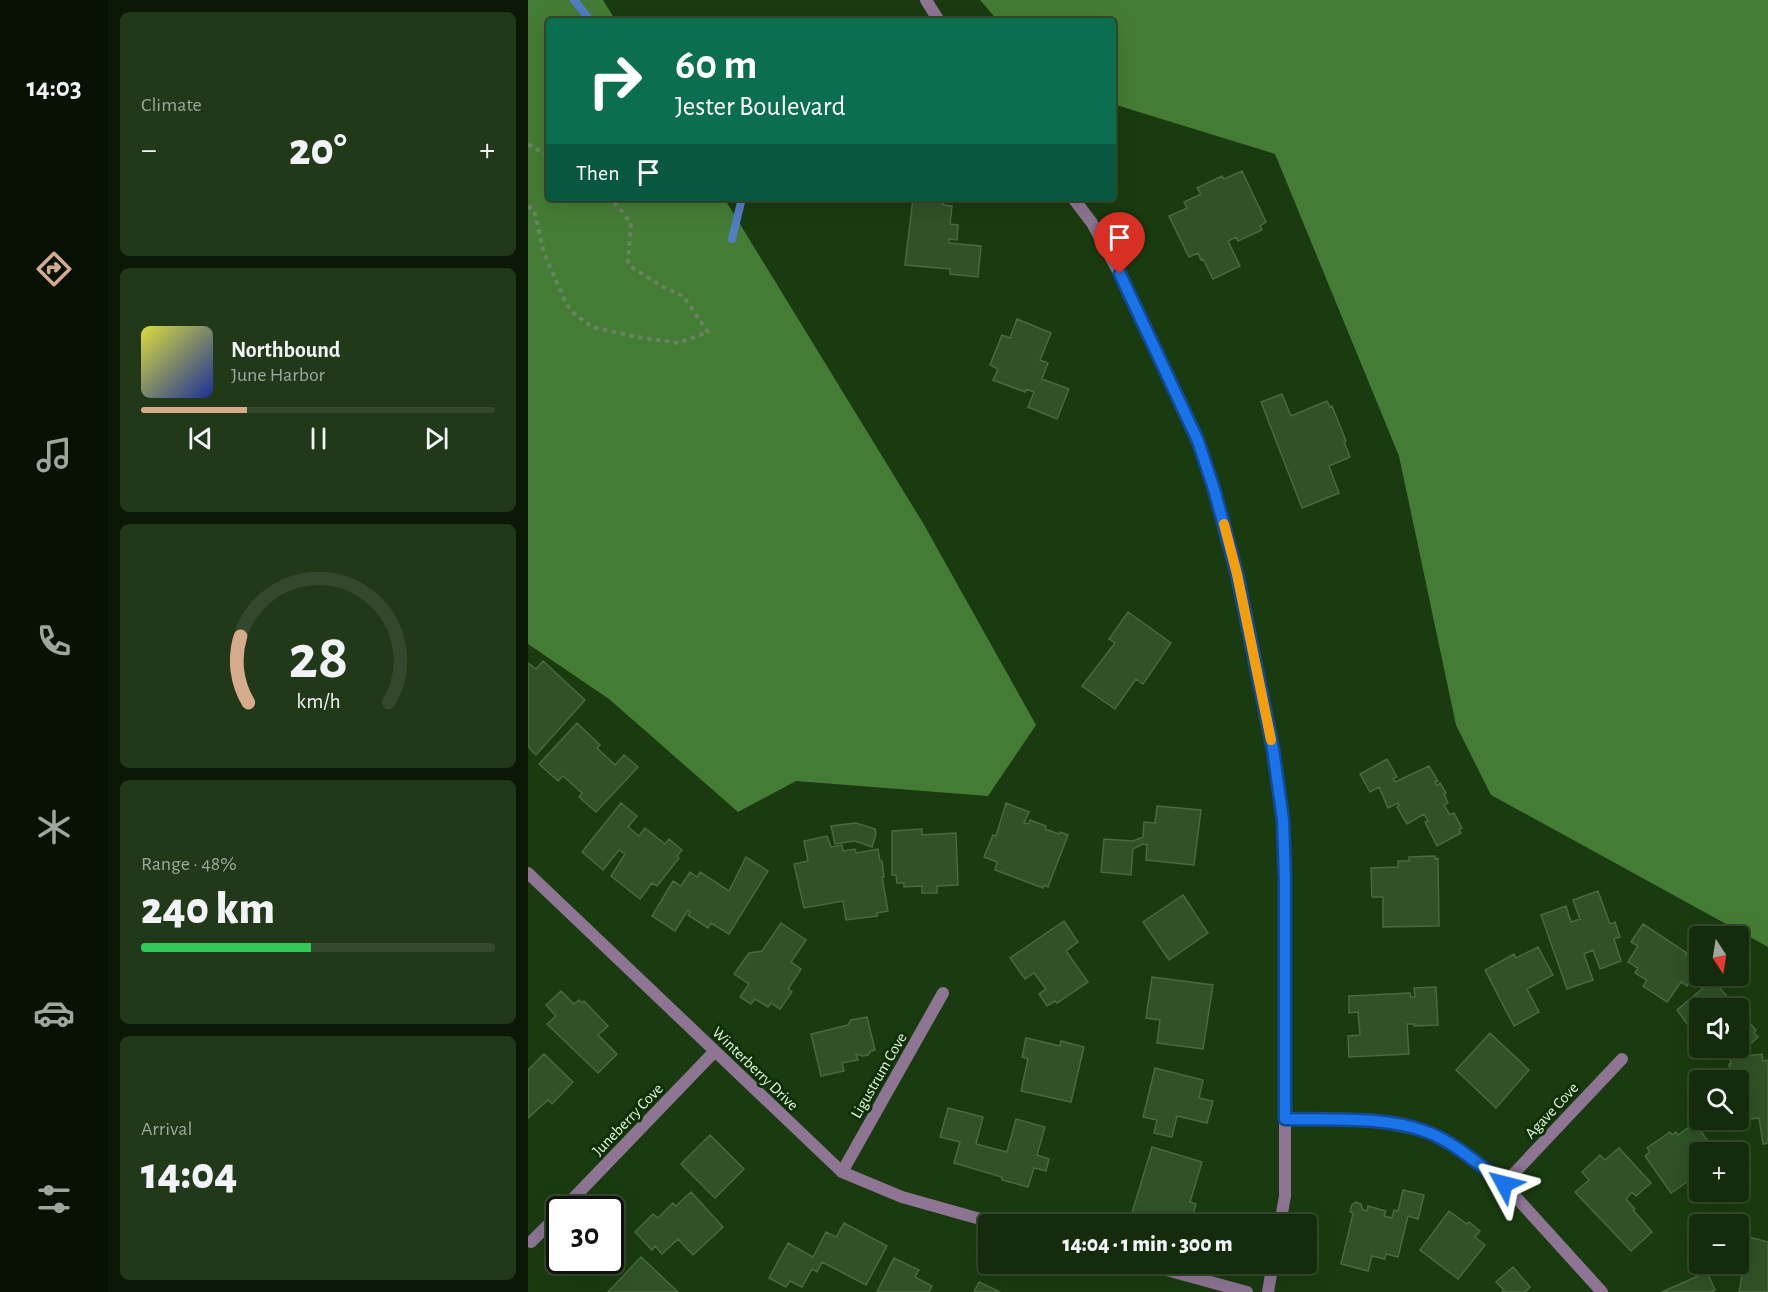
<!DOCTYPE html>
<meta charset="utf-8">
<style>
body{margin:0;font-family:"Alegreya Sans",sans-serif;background:#213819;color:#f1f3f6;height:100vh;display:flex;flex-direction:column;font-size:22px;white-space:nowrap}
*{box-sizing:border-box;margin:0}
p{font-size:20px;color:#9da79d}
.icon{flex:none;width:33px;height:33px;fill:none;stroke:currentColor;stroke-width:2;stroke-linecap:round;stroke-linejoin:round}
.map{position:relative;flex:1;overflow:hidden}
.side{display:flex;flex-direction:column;gap:12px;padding:12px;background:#0b1806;width:420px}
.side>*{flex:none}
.banner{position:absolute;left:18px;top:18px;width:570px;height:183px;border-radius:6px;box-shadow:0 6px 24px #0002,0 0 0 2px #33482c;background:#0b6e4f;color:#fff;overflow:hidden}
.needle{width:39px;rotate:168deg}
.tools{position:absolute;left:1161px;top:926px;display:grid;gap:12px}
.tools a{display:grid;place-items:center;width:60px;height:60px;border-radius:6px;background:#142c0b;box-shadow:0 6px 24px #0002,0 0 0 2px #33482c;font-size:30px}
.speed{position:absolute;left:18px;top:1196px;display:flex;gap:12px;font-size:30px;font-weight:700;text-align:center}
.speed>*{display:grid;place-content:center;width:78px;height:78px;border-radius:50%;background:#142c0b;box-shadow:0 6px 24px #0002,0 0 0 2px #33482c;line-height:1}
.speed .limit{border:3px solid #111;border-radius:9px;background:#fff;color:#111}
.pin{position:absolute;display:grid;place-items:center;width:51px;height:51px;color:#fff;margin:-62px -26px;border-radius:50% 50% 50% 0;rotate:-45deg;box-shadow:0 0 6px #0007}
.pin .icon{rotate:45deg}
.me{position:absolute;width:66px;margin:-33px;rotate:308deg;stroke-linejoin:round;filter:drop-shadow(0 0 4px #0008)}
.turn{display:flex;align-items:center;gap:21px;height:126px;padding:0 30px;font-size:27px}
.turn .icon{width:78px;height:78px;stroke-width:2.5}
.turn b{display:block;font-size:42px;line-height:51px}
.then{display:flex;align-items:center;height:57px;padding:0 30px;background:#0003;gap:12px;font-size:22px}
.big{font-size:45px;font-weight:800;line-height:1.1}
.side .tile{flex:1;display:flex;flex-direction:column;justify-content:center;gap:9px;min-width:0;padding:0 21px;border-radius:9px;background:#213819}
.side .dial{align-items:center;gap:0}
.dial svg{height:156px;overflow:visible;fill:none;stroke:#33482c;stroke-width:7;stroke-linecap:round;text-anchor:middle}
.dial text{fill:#f1f3f6;stroke:none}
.song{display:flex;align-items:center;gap:18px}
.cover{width:72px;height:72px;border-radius:9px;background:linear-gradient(135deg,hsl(60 70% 55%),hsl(230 70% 35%))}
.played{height:6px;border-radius:3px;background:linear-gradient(90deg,#d6ab8b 30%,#33482c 30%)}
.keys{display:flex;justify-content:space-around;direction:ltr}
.heat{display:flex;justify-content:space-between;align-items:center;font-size:33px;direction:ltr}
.charge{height:9px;border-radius:4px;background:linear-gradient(90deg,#34c759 48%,#33482c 0)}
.trip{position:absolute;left:450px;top:1214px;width:339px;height:60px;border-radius:6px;background:#142c0b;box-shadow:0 6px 24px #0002,0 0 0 2px #33482c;font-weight:800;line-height:60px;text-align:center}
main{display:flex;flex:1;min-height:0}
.dock{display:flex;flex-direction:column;width:108px;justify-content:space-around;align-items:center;background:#081204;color:#9da79d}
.dock .icon{width:42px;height:42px}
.dock .selected{color:#d6ab8b}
.dock b{font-size:27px;color:#f1f3f6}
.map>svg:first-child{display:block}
</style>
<main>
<nav class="dock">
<b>14:03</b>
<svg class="icon selected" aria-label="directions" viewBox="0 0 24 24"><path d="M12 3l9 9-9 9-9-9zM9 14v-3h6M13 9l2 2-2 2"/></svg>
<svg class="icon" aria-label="music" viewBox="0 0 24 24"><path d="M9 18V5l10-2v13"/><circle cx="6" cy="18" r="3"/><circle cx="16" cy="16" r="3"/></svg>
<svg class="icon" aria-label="phone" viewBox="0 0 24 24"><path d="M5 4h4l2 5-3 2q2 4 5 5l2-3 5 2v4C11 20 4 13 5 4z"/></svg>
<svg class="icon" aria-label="climate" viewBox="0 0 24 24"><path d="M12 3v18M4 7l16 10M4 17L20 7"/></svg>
<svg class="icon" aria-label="car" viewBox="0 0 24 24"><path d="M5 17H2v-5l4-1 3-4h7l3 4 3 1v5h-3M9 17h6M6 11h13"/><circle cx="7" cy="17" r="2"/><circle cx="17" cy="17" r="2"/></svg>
<svg class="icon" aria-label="filters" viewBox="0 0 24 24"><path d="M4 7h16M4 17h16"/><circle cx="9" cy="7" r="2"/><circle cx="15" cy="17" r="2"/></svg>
</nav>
<section class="side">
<div class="tile"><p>Climate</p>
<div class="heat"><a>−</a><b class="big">20°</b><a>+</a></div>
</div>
<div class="tile">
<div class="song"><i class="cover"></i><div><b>Northbound</b><p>June Harbor</p></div></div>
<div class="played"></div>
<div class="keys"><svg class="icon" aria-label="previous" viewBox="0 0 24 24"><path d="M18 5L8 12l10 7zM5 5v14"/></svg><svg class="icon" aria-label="pause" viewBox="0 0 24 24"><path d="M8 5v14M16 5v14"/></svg><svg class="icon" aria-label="next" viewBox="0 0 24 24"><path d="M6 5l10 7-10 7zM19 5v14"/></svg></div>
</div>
<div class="tile dial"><svg viewBox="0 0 100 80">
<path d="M14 69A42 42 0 1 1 86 69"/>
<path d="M14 69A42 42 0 0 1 10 35" stroke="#d6ab8b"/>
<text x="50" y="56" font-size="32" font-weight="700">28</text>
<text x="50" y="72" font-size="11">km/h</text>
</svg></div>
<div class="tile"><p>Range · 48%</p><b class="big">240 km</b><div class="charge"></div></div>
<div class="tile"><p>Arrival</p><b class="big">14:04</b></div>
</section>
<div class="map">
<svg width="1240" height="1292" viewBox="0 0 1240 1292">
<rect width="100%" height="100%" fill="#1a3b0f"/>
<path fill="#457c35" d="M0,0h75l13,21h-67v177h175l199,325 113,202 -48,71 -192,-15 -58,31 -129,-113 -81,-55z
M452,0h788v947l-277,-152 -35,-70 -57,-269 -124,-302 -162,-50v-83h-115z"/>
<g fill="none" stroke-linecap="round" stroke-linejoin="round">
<path stroke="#517dc3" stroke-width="8" d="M46,0l17,21
M204,239l10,-41"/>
</g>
<path fill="#305226" stroke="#476a3e" stroke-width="1.5" d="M714,171l24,51 -6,4 2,4 -24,11 -2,-4 -8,4 12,25 -27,13 -10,-20 -2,1 -3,-7 -9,4 -20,-41 18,-8 -3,-6 17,-8 -4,-6 25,-12 2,3z
M385,198h31l-1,7 9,1 -2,18 8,1 -1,15 -8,-1v4l32,3 -3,31 -28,-3v-5l-45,-4z
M489,319l34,14 -11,27 8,3 -6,16 27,10 -12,30 -29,-12 6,-15 -8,-3 -1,3 -32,-12 5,-11 -8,-4 12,-30 8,3z
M754,394l9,22 36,-15 3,6 2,-1 14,35 -2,1 6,15 -21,9 10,27 -37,15 -41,-106z
M600,612l43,31 -28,41 -7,-5 -21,30 -33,-23 33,-43 -6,-4z
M15,661l42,39 -49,55 -8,-8v-84l8,6z
M49,723l23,22 -3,3 18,17 9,-10 14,12 -42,45 -17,-15 3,-4 -19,-17 -5,5 -19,-17z
M859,759l10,18 -4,2 2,3 34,-16 9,15 -3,1 2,4 3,-3 6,10 -2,1 4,9 -4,2 6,10 4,-2 8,15 -3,2 2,3 -24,13 -12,-24 3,-1 -4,-7 -17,10 -10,-17 2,-2 -1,-2 -10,5 -9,-21 -9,5 -10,-18z
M93,803l16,13 -9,11 11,9 6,-8 20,16 4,-5 13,11 -5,6 2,2 -22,28 -5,-3 -12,16 -29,-23 14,-22 -6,-4 -16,20 -21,-18z
M478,803l23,9 -5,11 4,1 2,-4 16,6 -1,3 14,5 1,-2 8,3 -20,52 -4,-2 -1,3 -48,-18 2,-8 -13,-5 9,-22 3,1z
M629,806l44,4 -7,55 -48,-5 1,-15 -4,-1 -10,5 -2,26 -30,-3 3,-33 29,2 10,-4 1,-15 11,1z
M328,823l19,6 1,5 -4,13 -17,-6 -20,3 -4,-18z
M394,829v6l34,-2 2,52 -21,1v7h-15v-7l-18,1v-4h-7l-1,-8h-4v-44z
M299,836l4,11 11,-2 1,6 12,-2 1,4 22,-4 2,12h2l2,16h-2l6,34 -11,2v3l-31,4 -3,-19 -39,7 -10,-44 14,-3 -4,-20z
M907,856v3l3,-1 1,68 -56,1v-30h-11l-1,-29 27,-1v-6h11v-4z
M218,857l22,14 -39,63 -18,-11 -3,5 -20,-13 2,-3 -2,-2 -13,21 -23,-15 21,-35 8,5 9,-14 7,5 3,-5 29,19z
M1070,891l12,33 5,-2 5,15 -6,2 7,22 -21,8 -7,-19 -9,4 9,26 -26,9 -26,-74 25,-9 5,16 9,-3 -7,-19z
M655,895l25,38 -39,27 -26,-38z
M536,921l14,21 -12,9 22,31 -31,21 -2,-2 -8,5 -8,-12 7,-5 -12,-16 -9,6 -15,-21z
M253,923l25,17 -15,22 10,7 -13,20 4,3 -12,17 -9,-6 -3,4 -13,-8 -4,5 -11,-7 9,-13 -15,-10 15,-21 13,-2z
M1115,924l44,29 -2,2 13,9 -11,22 -6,-4 -14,20 -24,-16 4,-6 -12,-7 3,-5 -10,-6 10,-16 -7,-4z
M1010,947l15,28 -26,14 12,23 -25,14 -29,-56 29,-16 2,4z
M624,977l61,8 -10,64 -46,-6 3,-23 -14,-2z
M1185,980l24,28h-37l-1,36 -8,-10 2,-2 -16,-22z
M908,987l2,38 -24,1v-2h-7l2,30 -60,3 -1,-21 12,-1 -2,-23 -9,1v-17l61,-3 1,4h4l-1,-9z
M33,991l13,13 5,-4 3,3 2,-2 24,25 -10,9 19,19 -19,19 -51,-49 9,-8 -10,-11z
M1210,1009l18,21 -2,3 4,4 -11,10 -4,-5 -5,4z
M339,1017l8,33 -4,1 -3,4 -5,1 -7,-2 2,6 -16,3 2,8 -23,5 -10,-42 37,-9 3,-5z
M962,1033l39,37 -33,38 -40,-38z
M498,1038l34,8 1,-5 23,6 -13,55 -50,-11 7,-32 -6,-2z
M16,1054l29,28 -21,22 -4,-4 -20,18v-48z
M1234,1054l1,7 5,-1v83l-5,1 -4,-26 -37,5v-4h16v-39h-7l-2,-16h2l-1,-6z
M627,1068l48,12 -4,18 14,3 -6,22 -30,-7 -5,21 -18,-4 3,-13 -14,-3z
M420,1108l35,9 -7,27 31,8 9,-33 29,8 -8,28 12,4 -3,12 -12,-3 -6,19 -26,-7v-3l-48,-14 6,-21 -20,-5z
M1167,1123l19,27 -2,2h-12v8l-2,2 2,11 -29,20 -26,-37 5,-4 -3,-4 23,-16 2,3 4,-3 2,3z
M182,1135l34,34 -29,29 -34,-34z
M624,1147l50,15 -12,40 6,2 -6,20h-32l-27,-8z
M1091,1148l32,35 -15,13 -4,-4 -6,7 9,10 -2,1 19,22 -21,19 -56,-59 14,-12 -7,-8 18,-17 5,5z
M875,1190l21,5 -6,24 -10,-3 -10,41 -12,-3 -1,5 -13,-3 -4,15 -27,-7 12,-50 -3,-3 2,-6 4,-3 5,2 2,6 4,1 1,-5 18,5 -2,5 8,2 2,-8 4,1z
M163,1192l32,35 -30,28 -15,-16 -16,15 -7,-8 -3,4 -17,-18 18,-18 5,4 15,-15 3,3z
M921,1211l18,13 2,-2 11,9 -5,6 10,8 -27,34 -38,-29z
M316,1223l43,23 -21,39 -44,-23 -5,10 -5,-3 -10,18 -12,-6 -4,6 -17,-9 19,-35 25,14 13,-25 10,5z
M1221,1237l19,5v50h-29z
M113,1257l37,35h-70z
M366,1258l25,12 -4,7 17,9 -3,6h-52z
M985,1267l17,20 -5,5h-23l2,-2 -8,-8z
M1179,1272l8,18 -4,2h-49z
M451,1282l21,10h-26z"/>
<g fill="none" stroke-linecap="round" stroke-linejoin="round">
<path stroke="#68845f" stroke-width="4" stroke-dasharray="4.5 4.5" stroke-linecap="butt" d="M0,144l21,12
M0,206l6,4 10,43 21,48 7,11 20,15 45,10 42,6 29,-11 -25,-36 -20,-9 -33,-21 -2,-5 3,-38 -20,-25"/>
<path stroke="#8d7593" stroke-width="12" d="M0,873l314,299 60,25 96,27
M757,1119l91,2 52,11 36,21 40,31 98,108
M314,1172l101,-179
M976,1184l118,-125
M35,1209l152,-158
M3,1242l29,-29
M613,1263l106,29"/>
<path stroke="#8d7593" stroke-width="12" d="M398,0l13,21
M545,198l19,25 37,68 69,150 16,48 23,85 36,175 10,71 2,60v316l-5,28
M740,1292l5,-29"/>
</g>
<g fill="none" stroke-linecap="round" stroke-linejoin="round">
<defs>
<path id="route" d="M592,274l78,167 16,48 23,85 36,175 10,71 2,60v239c44,1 101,-3 142,13 26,9 55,35 77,52"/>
</defs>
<use href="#route" stroke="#114b97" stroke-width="15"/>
<use href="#route" stroke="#1a73e8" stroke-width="10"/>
<path stroke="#f59e0b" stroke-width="10" d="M696,524l13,50 34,166"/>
</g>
<g text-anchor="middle" stroke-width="6" stroke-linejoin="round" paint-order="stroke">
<g font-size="16" fill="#e5fae0" stroke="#0f3004">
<text transform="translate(228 1068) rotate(44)" y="6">Winterberry Drive</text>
<text transform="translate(350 1075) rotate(-60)" y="6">Ligustrum Cove</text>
<text transform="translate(1023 1110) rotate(-47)" y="6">Agave Cove</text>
<text transform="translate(99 1119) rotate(-46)" y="6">Juneberry Cove</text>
</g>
</g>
</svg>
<div class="tools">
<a><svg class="needle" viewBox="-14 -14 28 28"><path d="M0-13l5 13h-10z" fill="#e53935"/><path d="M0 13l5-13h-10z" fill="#9da79d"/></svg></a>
<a><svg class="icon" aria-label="sound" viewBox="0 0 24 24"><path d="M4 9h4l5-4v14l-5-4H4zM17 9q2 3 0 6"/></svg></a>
<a><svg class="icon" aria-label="search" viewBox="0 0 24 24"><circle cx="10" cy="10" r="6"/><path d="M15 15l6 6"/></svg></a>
<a>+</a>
<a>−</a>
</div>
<div class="speed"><div class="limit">30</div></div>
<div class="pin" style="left:592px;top:274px;background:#d93025"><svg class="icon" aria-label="arrive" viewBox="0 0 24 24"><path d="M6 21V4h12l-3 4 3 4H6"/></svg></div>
<svg class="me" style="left:976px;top:1184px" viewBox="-20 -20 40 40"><path d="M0-17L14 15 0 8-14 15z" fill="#1a73e8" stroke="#fff" stroke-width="4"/></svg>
<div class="trip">14:04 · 1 min · 300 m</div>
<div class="banner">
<div class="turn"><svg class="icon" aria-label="right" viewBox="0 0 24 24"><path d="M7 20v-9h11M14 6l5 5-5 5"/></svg><div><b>60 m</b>Jester Boulevard</div></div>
<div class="then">Then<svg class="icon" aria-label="arrive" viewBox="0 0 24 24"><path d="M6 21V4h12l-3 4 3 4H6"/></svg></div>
</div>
</div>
</main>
